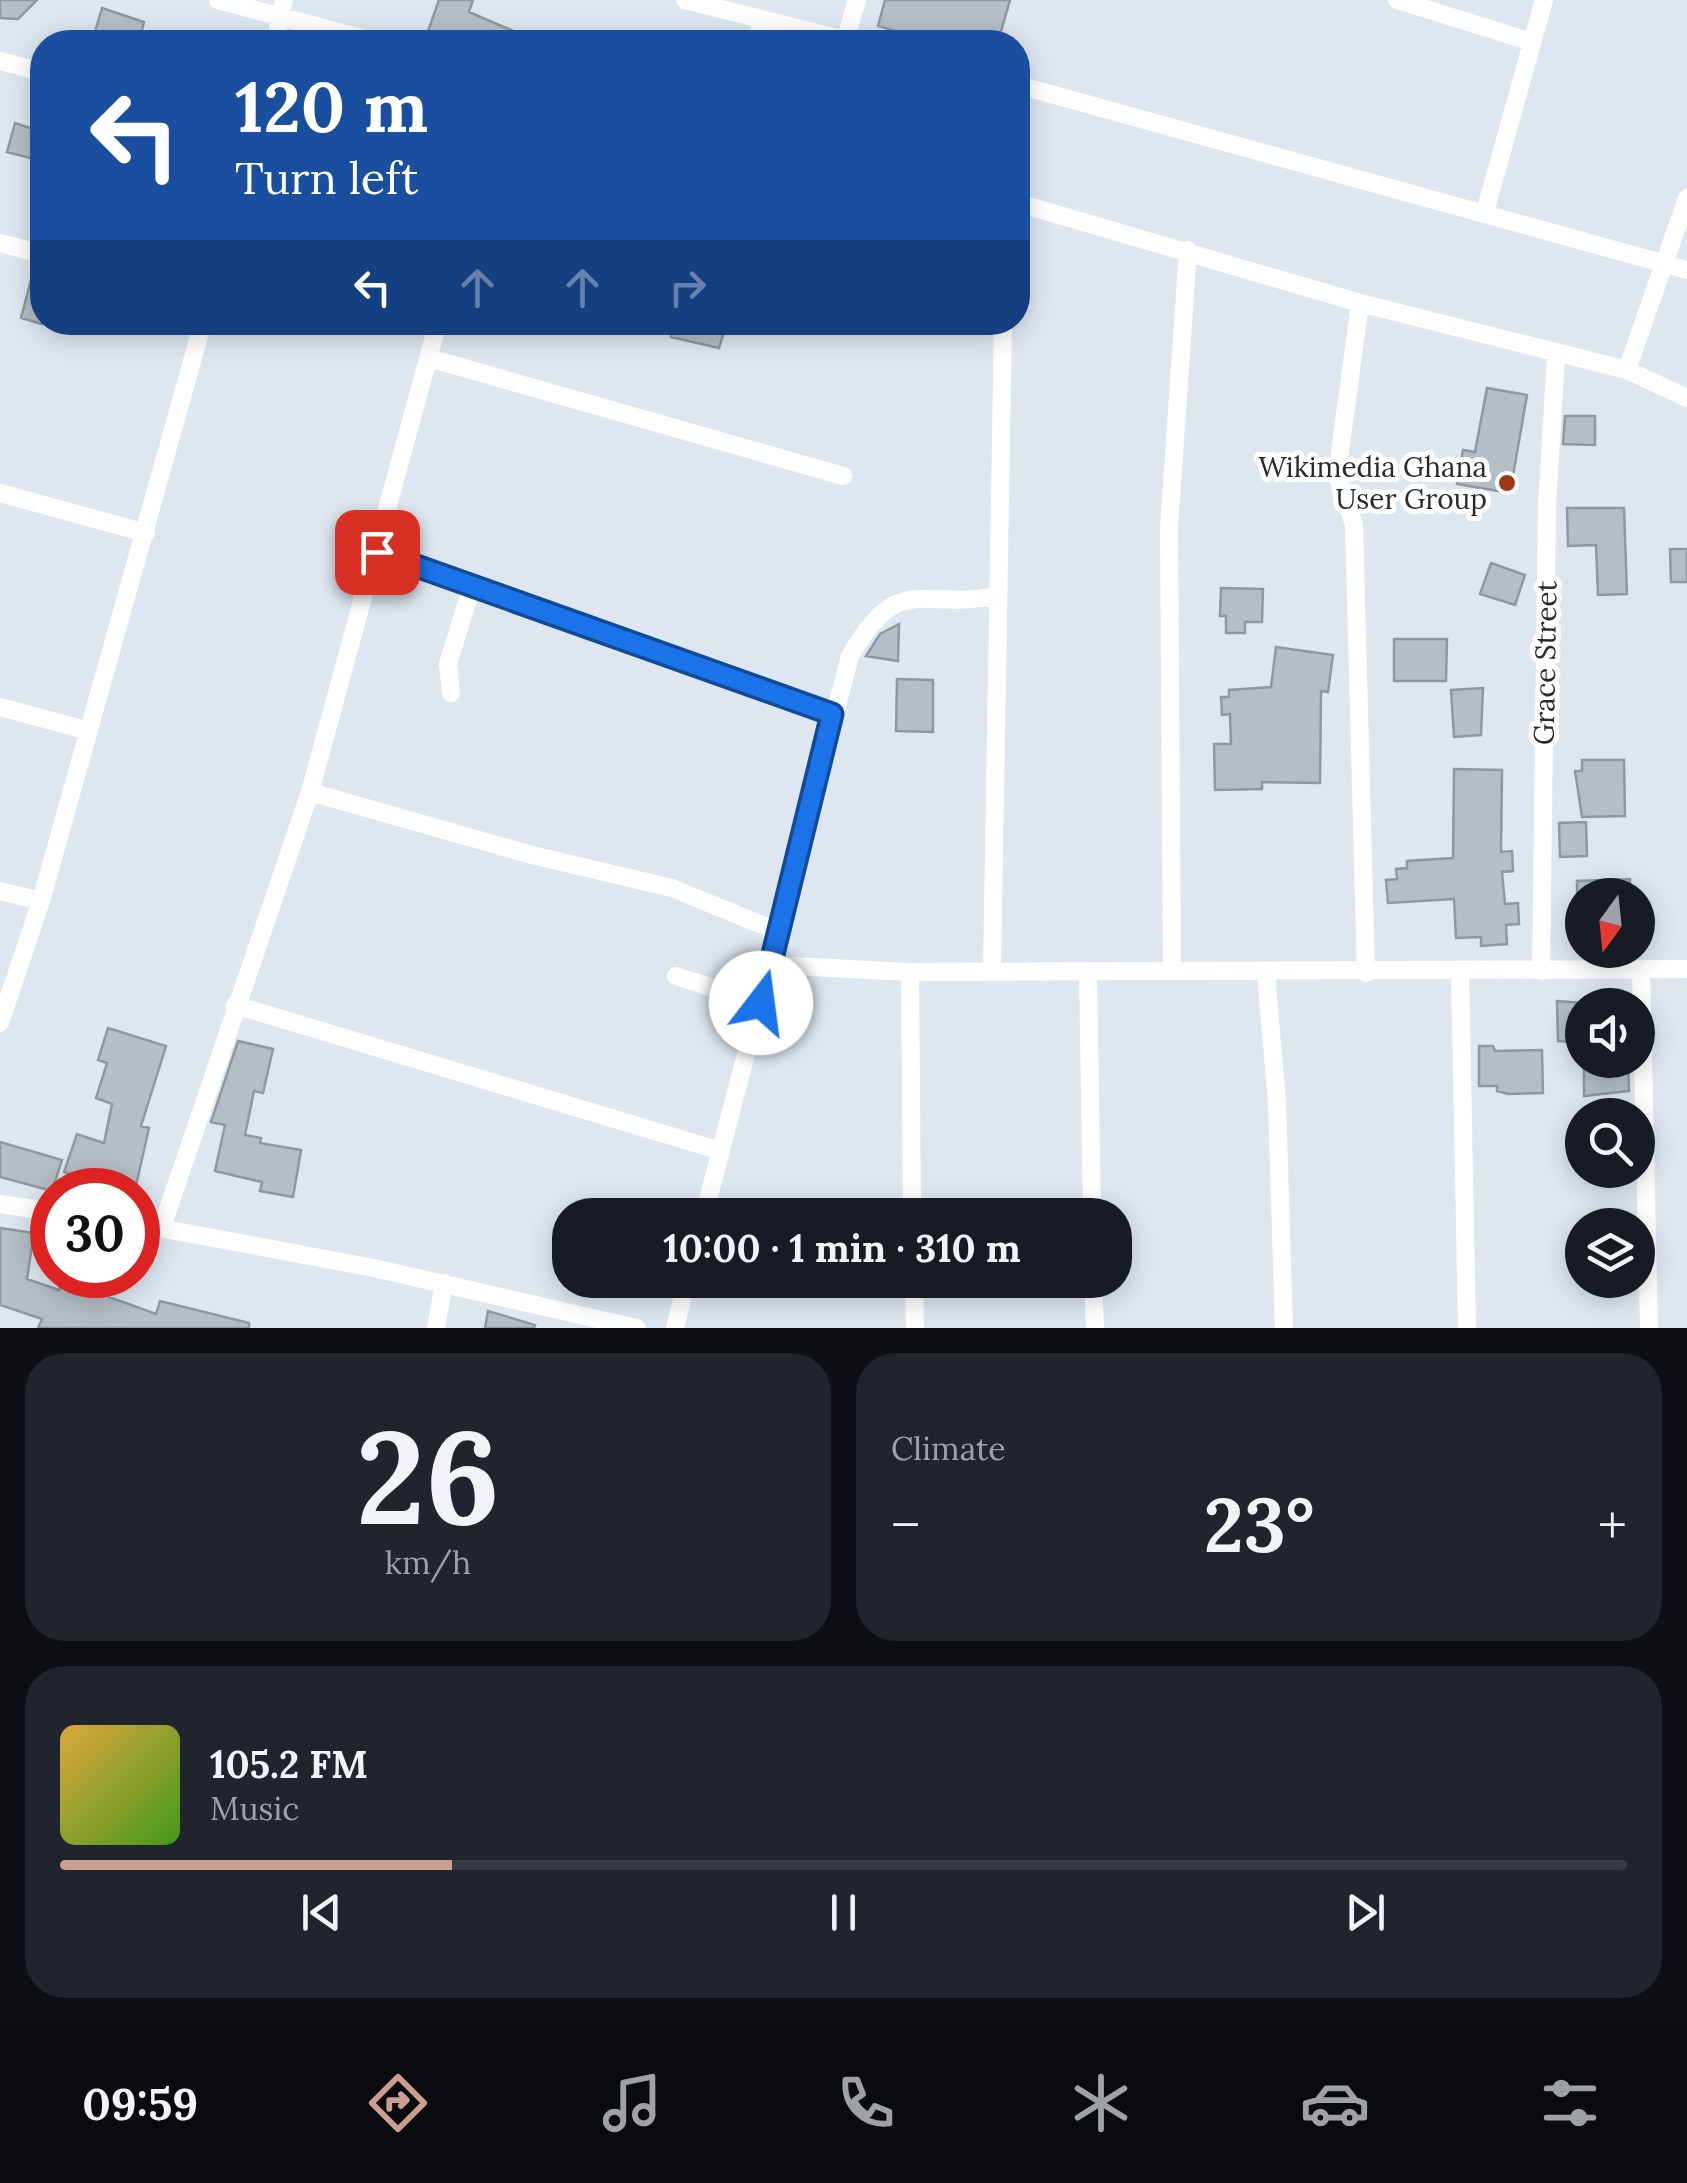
<!DOCTYPE html>
<meta charset="utf-8">
<style>
body{margin:0;font-family:Lora,serif;background:#20242c;color:#f1f3f6;height:100vh;display:flex;flex-direction:column;font-size:38px;white-space:nowrap}
*{box-sizing:border-box;margin:0}
p{font-size:32px;color:#9ea1a6}
.icon{flex:none;width:55px;height:55px;fill:none;stroke:currentColor;stroke-width:2;stroke-linecap:round;stroke-linejoin:round}
.map{position:relative;height:1328px;overflow:hidden}
.sheet{display:flex;flex-direction:column;gap:25px;padding:25px;background:#0d0f14;flex:1}
.sheet>*{flex:none}
.banner{position:absolute;left:30px;top:30px;width:1000px;height:305px;border-radius:40px;box-shadow:0 5px 25px #0003;background:#1a4fa0;color:#fff;overflow:hidden}
.needle{width:65px;rotate:195deg}
.tools{position:absolute;left:1565px;top:878px;display:grid;gap:20px}
.tools a{display:grid;place-items:center;width:90px;height:90px;border-radius:50%;background:#171b24;box-shadow:0 5px 25px #0003;font-size:50px}
.speed{position:absolute;left:30px;top:1168px;display:flex;gap:20px;font-size:50px;font-weight:700;text-align:center}
.speed>*{display:grid;place-content:center;width:130px;height:130px;border-radius:50%;background:#171b24;box-shadow:0 5px 25px #0003;line-height:1}
.speed .limit{border:15px solid #d22;background:#fff;color:#111}
.pin{position:absolute;display:grid;place-items:center;width:85px;height:85px;color:#fff;margin:-42px;border-radius:20px;box-shadow:0 5px 15px #0006}
.me{position:absolute;width:110px;margin:-55px;rotate:15deg;stroke-linejoin:round;filter:drop-shadow(0 0 8px #0008)}
.turn{display:flex;align-items:center;gap:35px;height:210px;padding:0 40px;font-size:45px}
.turn .icon{width:130px;height:130px;stroke-width:2.5}
.turn b{display:block;font-size:70px;line-height:85px}
.lanes{display:flex;align-items:center;height:95px;padding:0 40px;background:#0003;justify-content:center;gap:50px;direction:ltr}
.lanes .off{opacity:.35}
.big{font-size:75px;font-weight:700;line-height:1.1}
.sheet .card{flex:1;display:flex;flex-direction:column;justify-content:center;gap:15px;min-width:0;padding:0 35px;border-radius:40px;background:#20242c}
.sheet .dial{align-items:center;gap:0}
.dial b{font-size:130px;line-height:1}
.song{display:flex;align-items:center;gap:30px}
.cover{width:120px;height:120px;border-radius:15px;background:linear-gradient(135deg,hsl(40 70% 55%),hsl(100 70% 35%))}
.played{height:10px;border-radius:5px;background:linear-gradient(90deg,#cc9e91 25%,#363941 25%)}
.keys{display:flex;justify-content:space-around;direction:ltr}
.heat{display:flex;justify-content:space-between;align-items:center;font-size:55px;direction:ltr}
.sheet .tiles{flex:1;display:grid;gap:25px;grid-template-columns:1fr 1fr}
.card:last-child{grid-column:span 2}
.trip{position:absolute;left:552px;top:1198px;width:580px;height:100px;border-radius:40px;background:#171b24;box-shadow:0 5px 25px #0003;font-weight:700;line-height:100px;text-align:center}
.menu{display:flex;height:160px;justify-content:space-around;align-items:center;background:#090b0e;color:#9ea1a6}
.menu .icon{width:70px;height:70px}
.menu .on{color:#cc9e91}
.menu b{font-size:45px;color:#f1f3f6}
.map>svg:first-child{display:block}
</style>
<div class="map">
<svg width="1687" height="1328" viewBox="0 0 1687 1328">
<rect width="100%" height="100%" fill="#dee7f0"/>
<path fill="#b5bec6" stroke="#8f98a0" stroke-width="2.5" d="M0,0h37l-19,19 -18,-1z
M439,0h34l-4,12 70,30h-85l-27,-8z
M885,0h125l-12,42h-65l-55,-16z
M102,8l42,14 -5,20h-47z
M15,123l27,9v29l-35,-9z
M31,280l11,3v41l-21,-6z
M675,322h52l-8,26 -48,-11z
M1487,388l40,7 -17,98 -53,-9 6,-34 12,2z
M1565,416h30v29l-32,-1z
M1567,508h57l3,86 -29,1 -2,-50 -28,1z
M1670,549h17v33h-16z
M1491,563l34,12 -10,30 -35,-11z
M1221,588l42,1 -1,33h-17v11h-19v-17h-6z
M899,624l-1,37 -32,-5 14,-22z
M1394,639h53l-1,42h-52z
M1276,647l57,8 -5,37 -7,-1 -1,92 -58,-1v7l-47,1 -1,-46h17l-1,-30 -8,1 -1,-18h8v-7l42,-3z
M897,679l36,1v52l-37,-1z
M1483,688l-2,47 -27,2 -3,-47z
M1582,760h42l1,56 -43,1 -7,-46h7z
M1454,769l48,1 -1,82 11,-1 1,20 -11,1 3,32 13,-1 1,21 -13,1 1,19 -26,2v-9l-25,1 -2,-39 -66,4 -2,-23 11,-1 -1,-10 11,-1v-7l46,-3z
M1586,822l1,34 -27,1 -1,-34z
M1630,879v16h-53v-14z
M1557,1001l25,2v40l-24,-2z
M108,1028l58,18 -25,80 8,2 -14,62 -42,-2 2,-5 -31,-11 13,-38 27,9 8,-39 -16,-6 11,-35 -9,-3z
M238,1041l35,8 -10,44 -9,-2 -9,44 16,3 -1,5 41,7 -8,47 -33,-6 2,-9 -47,-11 10,-46 -14,-3z
M1479,1046h14l2,5 47,-1 1,43 -35,1 -11,-3v-5h-18z
M1584,1060h44l1,31 -45,5z
M0,1142l62,18 -10,31 -52,-14z
M0,1228l34,5 -7,46 32,11 3,-15h53l-6,22 47,17 4,-13 89,22v5h-211l4,-9 -42,-14z
M488,1311l47,14 -1,3h-49z"/>
<g fill="none" stroke-linecap="round" stroke-linejoin="round">
<path stroke="#fff" stroke-width="18" d="M218,0l158,42
M685,0l168,42
M1397,0l135,42
M845,41l12,-41
M275,42l9,-42
M757,42l5,-23
M0,61l42,11
M1018,85l669,185
M1018,203l342,100 267,67 60,28
M1485,212l59,-212
M0,243l42,11
M1360,303l-23,171 17,51 12,448
M429,358l414,118
M1627,370l60,-172
M0,493l146,40
M377,552l455,162
M451,693l-3,-29 24,-78
M0,707l89,24
M310,792l222,63 140,33 107,44
M0,891l41,10
M771,965l139,7 777,-3
M1172,969l-3,-441 19,-278
M1641,970l8,358
M992,971l11,-649
M1541,971l6,-466 9,-149
M910,972l2,243
M1088,972l4,243
M1460,972l7,356
M1266,973l11,130 7,225
M676,976l85,27
M235,1005l486,146
M0,1023l41,-122 162,-579
M0,1204l52,8
M704,1215l146,-559c49,-86 71,-45 146,-60
M138,1224l231,43 268,61
M162,1227l148,-435 128,-470
M914,1280l1,48
M1093,1280l2,48
M436,1328l8,-45
M675,1328l12,-48"/>
</g>
<g fill="none" stroke-linecap="round" stroke-linejoin="round">
<defs>
<path id="route" d="M377,552l455,162 -71,289"/>
</defs>
<use href="#route" stroke="#114b97" stroke-width="25"/>
<use href="#route" stroke="#1a73e8" stroke-width="18"/>
</g>
<circle fill="#9e3715" stroke="#fff" stroke-width="4" cx="1507" cy="483" r="10"/>
<g text-anchor="middle" stroke-width="10" stroke-linejoin="round" paint-order="stroke">
<g font-size="28" fill="#272a2d" stroke="#fff" text-anchor="end">
<text x="1487" y="477">Wikimedia Ghana<tspan x="1487" dy="32">User Group</tspan></text>
</g>
<g font-size="28" fill="#272a2d" stroke="#fff">
<text transform="translate(1545 663) rotate(-89)" y="10">Grace Street</text>
</g>
</g>
</svg>
<div class="tools">
<a><svg class="needle" viewBox="-14 -14 28 28"><path d="M0-13l5 13h-10z" fill="#e53935"/><path d="M0 13l5-13h-10z" fill="#9ea1a6"/></svg></a>
<a><svg class="icon" aria-label="sound" viewBox="0 0 24 24"><path d="M4 9h4l5-4v14l-5-4H4zM17 9q2 3 0 6"/></svg></a>
<a><svg class="icon" aria-label="search" viewBox="0 0 24 24"><circle cx="10" cy="10" r="6"/><path d="M15 15l6 6"/></svg></a>
<a><svg class="icon" aria-label="layers" viewBox="0 0 24 24"><path d="M12 4l9 5-9 5-9-5zM3 14l9 5 9-5"/></svg></a>
</div>
<div class="speed"><div class="limit">30</div></div>
<div class="pin" style="left:377px;top:552px;background:#d93025"><svg class="icon" aria-label="arrive" viewBox="0 0 24 24"><path d="M6 21V4h12l-3 4 3 4H6"/></svg></div>
<svg class="me" style="left:761px;top:1003px" viewBox="-20 -20 40 40"><circle r="19" fill="#fff"/><path d="M0-13L10 11 0 6-10 11z" fill="#1a73e8"/></svg>
<div class="trip">10:00 · 1 min · 310 m</div>
<div class="banner">
<div class="turn"><svg class="icon" aria-label="left" viewBox="0 0 24 24"><path d="M17 20v-9H6M10 6l-5 5 5 5"/></svg><div><b>120 m</b>Turn left</div></div>
<div class="lanes"><svg class="icon" aria-label="left" viewBox="0 0 24 24"><path d="M17 20v-9H6M10 6l-5 5 5 5"/></svg><svg class="icon off" aria-label="ahead" viewBox="0 0 24 24"><path d="M12 20V5M6 11l6-6 6 6"/></svg><svg class="icon off" aria-label="ahead" viewBox="0 0 24 24"><path d="M12 20V5M6 11l6-6 6 6"/></svg><svg class="icon off" aria-label="right" viewBox="0 0 24 24"><path d="M7 20v-9h11M14 6l5 5-5 5"/></svg></div>
</div>
</div>
<section class="sheet">
<div class="tiles">
<div class="card dial"><b>26</b><p>km/h</p></div>
<div class="card"><p>Climate</p>
<div class="heat"><a>−</a><b class="big">23°</b><a>+</a></div>
</div>
<div class="card">
<div class="song"><i class="cover"></i><div><b>105.2 FM</b><p>Music</p></div></div>
<div class="played"></div>
<div class="keys"><svg class="icon" aria-label="previous" viewBox="0 0 24 24"><path d="M18 5L8 12l10 7zM5 5v14"/></svg><svg class="icon" aria-label="pause" viewBox="0 0 24 24"><path d="M8 5v14M16 5v14"/></svg><svg class="icon" aria-label="next" viewBox="0 0 24 24"><path d="M6 5l10 7-10 7zM19 5v14"/></svg></div>
</div>
</div>
</section>
<nav class="menu">
<b>09:59</b>
<svg class="icon on" aria-label="directions" viewBox="0 0 24 24"><path d="M12 3l9 9-9 9-9-9zM9 14v-3h6M13 9l2 2-2 2"/></svg>
<svg class="icon" aria-label="music" viewBox="0 0 24 24"><path d="M9 18V5l10-2v13"/><circle cx="6" cy="18" r="3"/><circle cx="16" cy="16" r="3"/></svg>
<svg class="icon" aria-label="phone" viewBox="0 0 24 24"><path d="M5 4h4l2 5-3 2q2 4 5 5l2-3 5 2v4C11 20 4 13 5 4z"/></svg>
<svg class="icon" aria-label="climate" viewBox="0 0 24 24"><path d="M12 3v18M4 7l16 10M4 17L20 7"/></svg>
<svg class="icon" aria-label="car" viewBox="0 0 24 24"><path d="M5 17H2v-5l4-1 3-4h7l3 4 3 1v5h-3M9 17h6M6 11h13"/><circle cx="7" cy="17" r="2"/><circle cx="17" cy="17" r="2"/></svg>
<svg class="icon" aria-label="filters" viewBox="0 0 24 24"><path d="M4 7h16M4 17h16"/><circle cx="9" cy="7" r="2"/><circle cx="15" cy="17" r="2"/></svg>
</nav>
